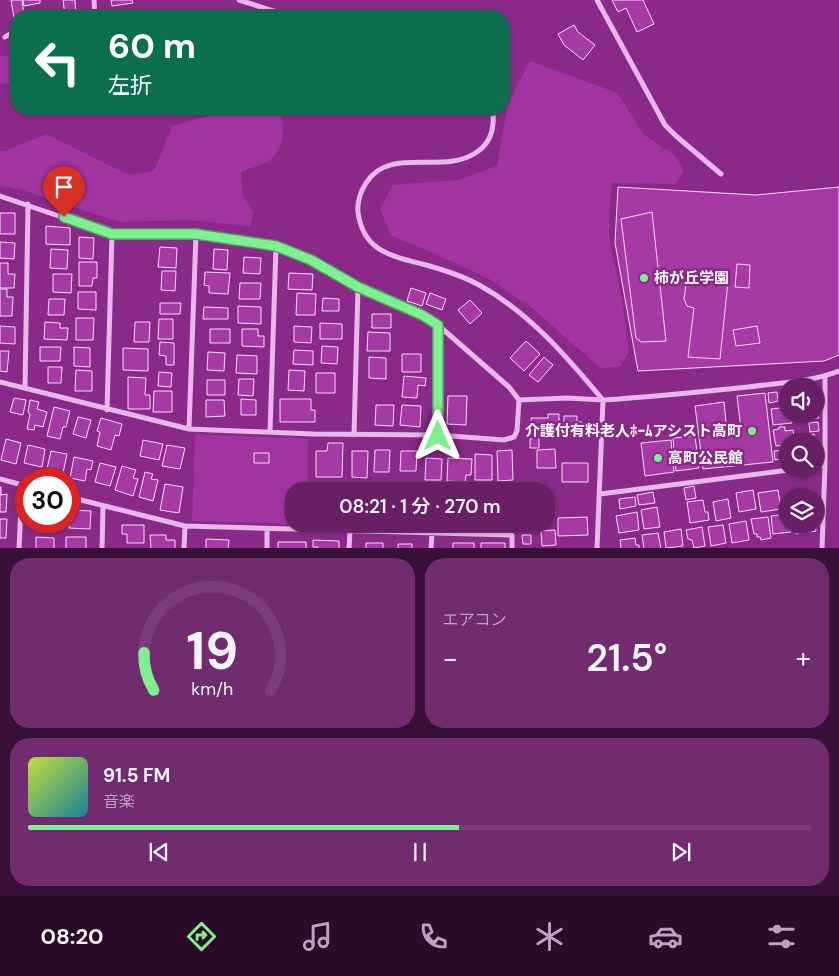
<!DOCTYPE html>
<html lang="ja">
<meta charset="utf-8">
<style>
body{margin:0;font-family:"DM Sans","Noto Sans JP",sans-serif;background:#702c6f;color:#f1f3f6;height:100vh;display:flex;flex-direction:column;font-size:19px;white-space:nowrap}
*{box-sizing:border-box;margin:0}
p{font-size:16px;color:#bda2bf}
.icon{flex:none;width:28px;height:28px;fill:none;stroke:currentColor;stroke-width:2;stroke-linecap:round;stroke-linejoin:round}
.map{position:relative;height:548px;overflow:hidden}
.sheet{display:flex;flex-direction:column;gap:10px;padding:10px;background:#391138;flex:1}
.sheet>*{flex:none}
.banner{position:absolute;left:10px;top:10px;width:500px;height:105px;border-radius:20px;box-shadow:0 1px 4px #0004,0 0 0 1px #7b3d7a;background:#0b6e4f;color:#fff;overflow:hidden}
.controls{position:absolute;left:779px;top:378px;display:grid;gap:10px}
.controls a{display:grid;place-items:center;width:45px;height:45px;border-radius:50%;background:#681f66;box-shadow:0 1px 4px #0004,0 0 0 1px #7b3d7a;font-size:25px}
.speed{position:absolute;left:15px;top:468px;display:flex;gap:10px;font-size:25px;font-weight:700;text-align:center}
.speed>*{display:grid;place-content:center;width:65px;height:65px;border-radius:50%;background:#681f66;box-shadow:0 1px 4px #0004,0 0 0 1px #7b3d7a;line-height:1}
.speed .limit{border:8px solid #d22;background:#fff;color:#111}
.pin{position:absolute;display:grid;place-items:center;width:42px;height:42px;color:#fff;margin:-51px -21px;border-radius:50% 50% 50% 0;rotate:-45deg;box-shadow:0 0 5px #0007}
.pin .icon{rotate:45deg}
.me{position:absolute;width:55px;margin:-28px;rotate:0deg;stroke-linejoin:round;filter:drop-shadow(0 0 4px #0008)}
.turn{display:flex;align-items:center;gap:18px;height:105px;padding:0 15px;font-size:22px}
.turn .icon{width:65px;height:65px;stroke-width:2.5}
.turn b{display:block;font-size:35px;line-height:42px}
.big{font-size:38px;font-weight:600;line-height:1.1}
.sheet .card{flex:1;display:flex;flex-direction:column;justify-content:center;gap:8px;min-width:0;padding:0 18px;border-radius:20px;background:#702c6f}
.sheet .dial{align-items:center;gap:0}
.dial svg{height:130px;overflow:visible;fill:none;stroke:#7b3d7a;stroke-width:7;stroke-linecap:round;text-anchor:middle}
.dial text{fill:#f1f3f6;stroke:none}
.song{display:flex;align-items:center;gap:15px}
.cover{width:60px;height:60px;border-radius:8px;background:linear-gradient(135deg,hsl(70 70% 55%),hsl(190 70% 35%))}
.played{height:5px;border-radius:2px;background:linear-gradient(90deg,#7ef091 55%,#7b3d7a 55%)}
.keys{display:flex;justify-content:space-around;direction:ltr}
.heat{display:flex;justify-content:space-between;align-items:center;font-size:28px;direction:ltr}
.sheet .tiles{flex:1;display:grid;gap:10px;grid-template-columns:1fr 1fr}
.card:last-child{grid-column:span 2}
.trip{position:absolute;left:285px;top:482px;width:270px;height:50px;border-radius:20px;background:#681f66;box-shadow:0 1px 4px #0004,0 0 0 1px #7b3d7a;font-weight:600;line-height:50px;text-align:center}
.tabs{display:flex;height:80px;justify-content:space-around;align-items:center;background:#2a0c29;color:#bda2bf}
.tabs .icon{width:35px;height:35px}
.tabs .active{color:#7ef091}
.tabs b{font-size:22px;color:#f1f3f6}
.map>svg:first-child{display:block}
</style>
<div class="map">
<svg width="839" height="549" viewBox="0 0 839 549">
<rect width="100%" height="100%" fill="#8a2988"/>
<path fill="#a134a1" d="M0,56l16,1v31l-9,-5 -7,1z
M530,61l88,32 25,41 31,21 10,16 -9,13 -63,-1 -3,32 1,28 12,57 7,51 -9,16 -20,1 -67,-59 -42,-29 -62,-29 -38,-15 -11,-27 13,-24 65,-5 39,-14 11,-63z
M235,109h45c5,16 5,39 -10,51 -7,6 -21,8 -29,12l1,22 12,18 -4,14 -62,-6 -68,2 -98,-32 -22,-4v-35h5l41,-17 83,41 25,-4 18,-45z
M195,434l113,5 -1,52h-13v33h13l-115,-3z"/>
<path fill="#a63aa5" stroke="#f7dbf7" d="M11,0h11l2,16h-8v2h-2z
M23,0h17v3l-16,3z
M63,0h12l1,15 -11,1z
M111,0h21l1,3 -21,3z
M612,0h31l11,24 -17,8 -11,-24 -8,4z
M574,25l4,7 17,13 -12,15 -19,-15 -6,-11z
M618,187l138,8 83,-8v168l-15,6 -186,10 -23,-128z
M652,212l14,129 -25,1 -5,-4 -15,-119z
M0,213h15v21h-15z
M46,226l24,2v17l-24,-1z
M79,237l15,1 -1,21 -14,-1z
M0,242l15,1 -1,16 -14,-1z
M160,247l17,1 -1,20 -18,-1z
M51,249l17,1 -1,19 -17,-1z
M214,249l14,1 -1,20 -14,-1z
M244,257l17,1 -1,16 -17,-1z
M79,262h18v16h-4l-1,8h-13z
M0,263h8v11h7l-1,14h-14z
M737,264l13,1 -1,23 -14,-1z
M162,271h14l-1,20 -14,-1z
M205,272l25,1 -2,21 -19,-1v-7l-5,-1z
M289,273l24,1 -1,16 -24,-1z
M53,274h19l-1,19 -18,-1z
M687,277l41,4 -8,78 -32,-2 6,-49 -7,-2 -3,-7z
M240,283h21l-1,16h-21z
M411,288l15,5 -4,13 -15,-5z
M0,289h7v8h6l-1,19h-12z
M78,292h18v18l-18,-1z
M297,293l19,1 -1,21h-19z
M430,293l16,6 -4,11 -16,-6z
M323,298l16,1v12h-17z
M49,299h16l-1,16h-16z
M470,300l12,13 -12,11 -12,-14z
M160,303h21l-1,11h-20z
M238,306l23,1v17l-23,-1z
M204,307l24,1v11h-25z
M372,314h19v14h-19z
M76,318h18l-1,22h-17z
M159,319h14v20h-15z
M45,322l15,1v5h8l-1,12 -23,-1z
M135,322h15l-1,20h-15z
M320,323l22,1v15h-22z
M0,326l15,1v17l-15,-1z
M294,326l18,1 -1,16 -17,-1z
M757,326l3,17 -24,3 -3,-16z
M210,329h20v14h-20z
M242,329h16v7h6v11l-22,-1z
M368,332l22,1v18h-23z
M526,341l14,13 -16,17 -14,-13z
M160,342l14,1v22h-8v-9l-7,-1z
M322,346l16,1 -1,17 -16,-1z
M40,347h21l-1,14h-20z
M74,347l16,1v19l-16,-1z
M123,348l25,1v22l-25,-1z
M294,350l19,1v14l-20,-1z
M0,351h9l-2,21 -7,-1z
M208,352l17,1 -1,18 -17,-1z
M402,354h19v18h-19z
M237,355l20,1v18l-21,-1z
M369,357l17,1v21l-17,-1z
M544,357l9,8 -15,17 -9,-7z
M48,367h14l-1,16h-13z
M76,370l16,1v20h-17z
M289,370l16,1 -1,20 -16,-1z
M159,372l13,1 -1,14 -13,-1z
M316,373h19v20h-19z
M404,376l22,2 -1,8 -7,-1 -1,13 -15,-1z
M128,377l18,1 -1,17h5v14h-22z
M239,379h15l-1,17 -15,-1z
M207,380h18v15h-18z
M154,391h18v21h-19z
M777,392l1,9 -9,2 -1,-10z
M765,393l8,69 -70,7 -8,-63 29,-4 3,30 14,-2 -4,-34z
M448,396h19l-1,29 -19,-1z
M14,398l12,2 -3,15 -13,-3z
M241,399l15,1v15h-15z
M280,399h31v11h4v12h-35z
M30,400l9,2 -2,7 10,3 -4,15 -8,-2 -1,5 -7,-1 3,-15 -2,-2z
M206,400h18l1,16 -19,1z
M815,402l4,16 -23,3 -1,-7h20z
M376,405h18l-1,21 -18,-1z
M402,405l19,1 -1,21 -20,-2z
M54,407l16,4 -4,16h-3l-3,12 -13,-3z
M788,407v7h2l2,9 -19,2 -2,-16z
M548,414h11v20h-27l-1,-16h17z
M564,416h13v6h5v12h-18z
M78,417l13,3 -5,18 -13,-4z
M101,418l21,6 -3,12 -4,-1 -4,15 -14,-4 3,-14 -3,-1z
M818,422l1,9 -9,1 -1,-9z
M779,427h6v4l8,-1 1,7 -2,1v3h-4v4l-12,1 -3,-16 6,-1z
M814,434l2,12h-1v-5h-19l-1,-3z
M695,436l4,32 -23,3 -3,-33z
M539,438v10h-9v-9z
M6,439l15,4 -5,21 -15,-4z
M143,440l20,4 -4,16 -19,-4z
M671,440l3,32 -29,4 -4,-33z
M328,443h15l-1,34h-26v-26h11z
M28,445l17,4 -3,18 -18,-4z
M167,445l18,3 -5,21 -18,-3z
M555,449l1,19h-19v-18z
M375,450h15l-1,22h-15z
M512,450l1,30 -15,1 -1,-30z
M783,450l2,8 -10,2 -1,-9z
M51,451l16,3 -4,19 -16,-4z
M352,451h16l-1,27 -15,-1z
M401,451h16l-1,20h-16z
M254,453h15v10h-15z
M475,454l17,1v25h-17z
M74,457l19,4 -2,9 -4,-1 -2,12 -15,-3z
M426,458l16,1 -1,21h-16z
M448,458l24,1 -1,16h-5l-1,7 -18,-1z
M100,463l16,4 -6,19 -15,-4z
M562,463h26v19h-26z
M122,466l14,4 -3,8 5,1 -5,17 -18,-6z
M145,472l8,2 -2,5 7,1 -5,21 -14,-4z
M165,484l18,3 -4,26 -19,-3z
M694,486l2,12 -10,2 -2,-12z
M0,487h1v8l6,-1 -1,18h-6z
M753,490l3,19 -17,3 -3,-19z
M778,490l3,19 -20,3 -3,-19z
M653,492l2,11 -16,2 -2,-10z
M635,497l1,9 -16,3 -1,-10z
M728,499l3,19 -15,3 -3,-19z
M703,500l2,12h3l1,8 -19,3 -3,-21z
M657,507l3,20 -16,2 -3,-19z
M70,510l21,1 -1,18 -21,-1z
M637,512l2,18 -20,3 -3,-17z
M788,514v10h2l1,8 -18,2 -2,-18z
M587,517l1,18 -30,1v-18z
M768,517l3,21 -10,2 -1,-3h-3v-3h-3l-3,-15z
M0,519h7l-1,19h-6z
M815,520l1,11 -20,3 -2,-10h21z
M34,521h15v5h-15z
M746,521l3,19 -17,3 -3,-19z
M122,525h22v18h-17v-9h-5z
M723,525l3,18 -15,3 -3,-19z
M702,527l3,19 -11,2 -2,-8 -4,-1 -2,-9z
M681,529l2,17 -17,2 -2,-16z
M555,530l1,15 -14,1 -1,-15z
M658,533l3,16h-17l-2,-14z
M150,535h16v5h9v9h-24z
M522,535h9v9h-8z
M36,537l18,1v11h-18z
M66,537h20v12h-20z
M635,538l1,7h3v4h-18l-1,-9z
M206,539l23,1 -1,9h-22z
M313,540l26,1v8h-21v-2h-5z
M278,542h28v7h-28z
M366,543h17v6h-17z
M453,543h21v6h-21z
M481,543h24v6h-24z
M398,544h14v5h-14z"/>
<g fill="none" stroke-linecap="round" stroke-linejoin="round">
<path stroke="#e9b7e9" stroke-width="5" d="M94,0l1,16
M239,0l50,16
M597,0l68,125 11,11 45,38
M5,37l11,-7
M493,109c1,17 0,32 -16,43 -34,24 -87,-7 -111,31 -5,8 -9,19 -8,29 5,40 34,44 68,53 18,5 37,11 53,20 50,27 88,72 124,115 49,-3 97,-8 145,-13 31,-4 62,-5 91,-16
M0,196l112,38h84l80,12 35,14 47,27 64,28 16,10 71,62 10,13 -2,31 -3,6 -10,3 -66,-5 -125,-1 -124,-5 -189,-47
M25,388l3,-184
M519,400l48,-2 36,2 -6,149
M107,410l5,-176
M189,429l7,-195
M270,432l6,-186
M354,435l4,-148
M438,435v-110
M815,466l10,-1
M0,479l26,7
M600,494l197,-25
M69,497l116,29 327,9v14
M19,549l3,-65
M102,549l1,-42
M184,549l1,-23
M267,549v-20
M349,549l1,-18
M431,549l1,-16
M822,549l3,-84v-89"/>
</g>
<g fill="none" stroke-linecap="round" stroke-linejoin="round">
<defs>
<path id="route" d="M64,217l48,17h84l80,12 35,14 47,27 64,28 16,10v111"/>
</defs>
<use href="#route" stroke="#529c5e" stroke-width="12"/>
<use href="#route" stroke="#7ef091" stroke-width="9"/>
</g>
<g fill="#7ef091" stroke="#8a2988" stroke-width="2">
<circle cx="644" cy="278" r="5"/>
<circle cx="752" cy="431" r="5"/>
<circle cx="658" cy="458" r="5"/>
</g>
<g text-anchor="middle" stroke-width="5" stroke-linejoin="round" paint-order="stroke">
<g font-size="15" font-weight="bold" fill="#fff" stroke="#8a2988" text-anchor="start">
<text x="654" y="283">柿が丘学園</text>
<text x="742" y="436" text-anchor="end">介護付有料老人ﾎｰﾑアシスト高町</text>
<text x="668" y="463">高町公民館</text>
</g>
</g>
</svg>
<div class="controls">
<a><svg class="icon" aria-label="sound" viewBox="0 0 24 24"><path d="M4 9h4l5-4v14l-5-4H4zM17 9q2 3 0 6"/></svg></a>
<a><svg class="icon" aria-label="search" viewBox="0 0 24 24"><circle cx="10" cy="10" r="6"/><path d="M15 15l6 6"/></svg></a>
<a><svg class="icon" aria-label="layers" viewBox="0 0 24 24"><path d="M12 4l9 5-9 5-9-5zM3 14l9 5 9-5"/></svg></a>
</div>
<div class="speed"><div class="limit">30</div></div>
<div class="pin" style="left:64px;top:217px;background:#d93025"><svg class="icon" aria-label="arrive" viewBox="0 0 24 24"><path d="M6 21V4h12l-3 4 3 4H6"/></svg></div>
<svg class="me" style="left:438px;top:436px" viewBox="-20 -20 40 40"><path d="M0-17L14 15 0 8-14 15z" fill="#7ef091" stroke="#fff" stroke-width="4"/></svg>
<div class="trip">08:21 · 1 分 · 270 m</div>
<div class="banner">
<div class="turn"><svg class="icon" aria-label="left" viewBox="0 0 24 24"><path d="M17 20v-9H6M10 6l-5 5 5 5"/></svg><div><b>60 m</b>左折</div></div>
</div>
</div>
<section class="sheet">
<div class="tiles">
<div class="card dial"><svg viewBox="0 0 100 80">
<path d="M14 69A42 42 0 1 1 86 69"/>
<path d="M14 69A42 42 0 0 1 8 46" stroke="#7ef091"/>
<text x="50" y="56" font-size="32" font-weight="700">19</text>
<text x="50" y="72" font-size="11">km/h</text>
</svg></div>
<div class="card"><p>エアコン</p>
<div class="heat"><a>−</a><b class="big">21.5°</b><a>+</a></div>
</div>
<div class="card">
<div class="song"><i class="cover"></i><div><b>91.5 FM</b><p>音楽</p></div></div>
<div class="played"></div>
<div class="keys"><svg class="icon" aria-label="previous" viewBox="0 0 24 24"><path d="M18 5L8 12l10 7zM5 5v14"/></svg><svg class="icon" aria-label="pause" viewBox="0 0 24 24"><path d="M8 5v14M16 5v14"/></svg><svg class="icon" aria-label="next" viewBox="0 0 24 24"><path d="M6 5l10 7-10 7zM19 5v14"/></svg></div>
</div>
</div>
</section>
<nav class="tabs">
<b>08:20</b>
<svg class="icon active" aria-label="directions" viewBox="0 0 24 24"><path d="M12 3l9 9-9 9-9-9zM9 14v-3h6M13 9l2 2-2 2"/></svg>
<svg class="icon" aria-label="music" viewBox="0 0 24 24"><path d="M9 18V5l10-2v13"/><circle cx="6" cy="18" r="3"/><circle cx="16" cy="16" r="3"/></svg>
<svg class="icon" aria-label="phone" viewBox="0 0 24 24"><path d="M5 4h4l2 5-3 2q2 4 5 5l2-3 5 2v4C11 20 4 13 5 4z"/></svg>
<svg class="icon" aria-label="climate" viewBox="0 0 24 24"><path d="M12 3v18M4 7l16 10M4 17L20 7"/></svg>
<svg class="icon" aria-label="car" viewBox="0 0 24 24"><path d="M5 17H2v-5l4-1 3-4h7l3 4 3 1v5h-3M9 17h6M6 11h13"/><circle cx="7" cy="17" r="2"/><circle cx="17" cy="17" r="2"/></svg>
<svg class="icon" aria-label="filters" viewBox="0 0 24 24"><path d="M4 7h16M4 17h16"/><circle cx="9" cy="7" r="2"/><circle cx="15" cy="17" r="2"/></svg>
</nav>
